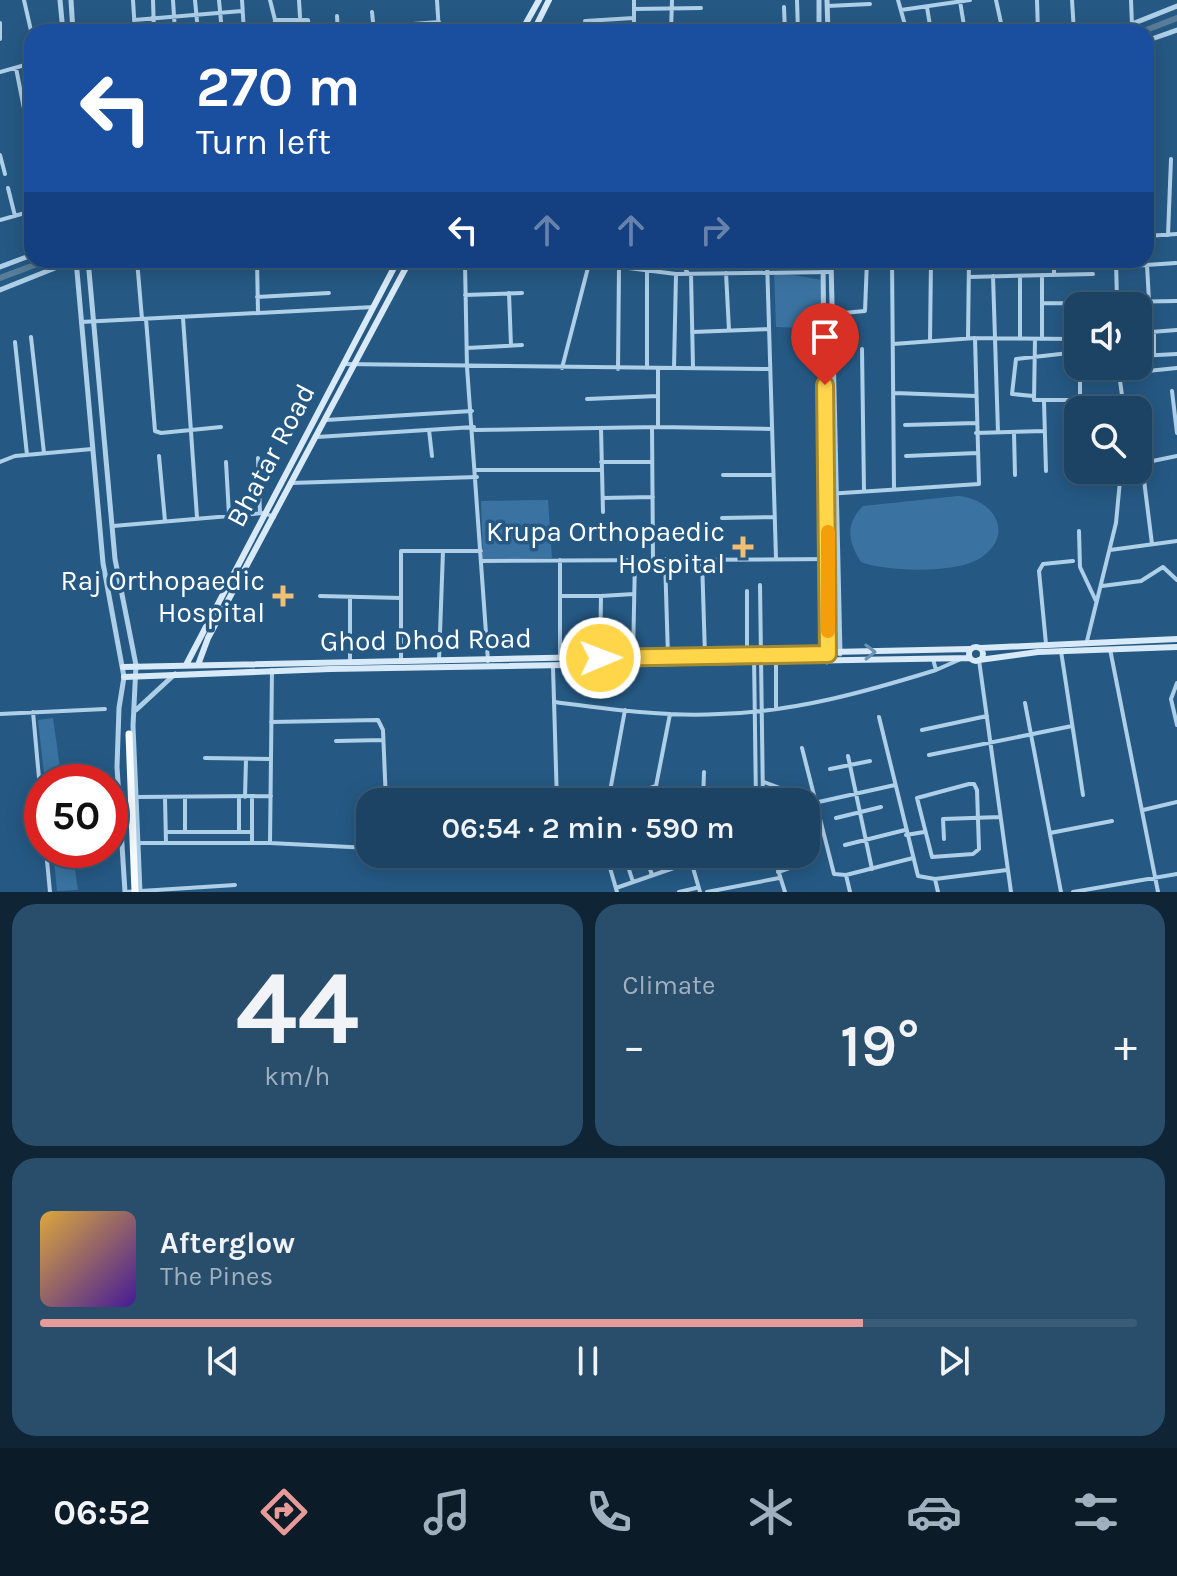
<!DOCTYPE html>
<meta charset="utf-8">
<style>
body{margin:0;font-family:Karla,sans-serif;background:#294e6c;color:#f1f3f6;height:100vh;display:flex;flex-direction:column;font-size:30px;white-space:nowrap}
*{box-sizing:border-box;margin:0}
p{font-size:26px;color:#a0b0be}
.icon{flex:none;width:44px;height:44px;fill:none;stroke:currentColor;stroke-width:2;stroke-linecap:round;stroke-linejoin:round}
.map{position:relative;height:892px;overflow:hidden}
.panel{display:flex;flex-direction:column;gap:12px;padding:12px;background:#0f2536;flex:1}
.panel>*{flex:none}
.banner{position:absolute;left:24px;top:24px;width:1130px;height:244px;border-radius:24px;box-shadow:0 4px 20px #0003,0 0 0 2px #3a5c78;background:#1a4fa0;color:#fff;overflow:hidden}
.fabs{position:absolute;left:1064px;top:292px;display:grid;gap:16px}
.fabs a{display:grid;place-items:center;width:88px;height:88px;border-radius:16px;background:#1c4363;box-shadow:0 4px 20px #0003,0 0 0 2px #3a5c78;font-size:40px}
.speed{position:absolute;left:24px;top:764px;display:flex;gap:16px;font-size:40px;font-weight:700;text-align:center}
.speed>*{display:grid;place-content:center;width:104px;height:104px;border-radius:50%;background:#1c4363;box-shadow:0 4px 20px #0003,0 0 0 2px #3a5c78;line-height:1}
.speed .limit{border:12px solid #d22;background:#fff;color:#111}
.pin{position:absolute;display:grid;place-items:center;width:68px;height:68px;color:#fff;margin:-82px -34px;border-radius:50% 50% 50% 0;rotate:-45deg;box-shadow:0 0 8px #0007}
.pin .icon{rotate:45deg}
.me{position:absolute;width:88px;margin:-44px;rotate:89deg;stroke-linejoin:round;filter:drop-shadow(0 0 6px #0008)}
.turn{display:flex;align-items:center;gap:28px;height:168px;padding:0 40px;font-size:36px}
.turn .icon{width:104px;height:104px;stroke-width:2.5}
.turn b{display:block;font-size:56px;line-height:68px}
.lanes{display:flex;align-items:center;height:76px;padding:0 40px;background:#0003;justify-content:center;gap:40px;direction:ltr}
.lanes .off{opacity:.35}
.big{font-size:60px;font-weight:600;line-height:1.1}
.panel .card{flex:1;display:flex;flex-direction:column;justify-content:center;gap:12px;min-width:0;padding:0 28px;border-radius:24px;background:#294e6c}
.panel .dial{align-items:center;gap:0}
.dial b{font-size:104px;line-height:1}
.song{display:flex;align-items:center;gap:24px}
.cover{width:96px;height:96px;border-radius:12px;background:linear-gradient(135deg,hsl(40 70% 55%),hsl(260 70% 35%))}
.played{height:8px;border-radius:4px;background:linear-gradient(90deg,#e69b98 75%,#3a5c78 75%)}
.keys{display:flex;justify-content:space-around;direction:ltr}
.heat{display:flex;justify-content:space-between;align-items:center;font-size:44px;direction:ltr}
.panel .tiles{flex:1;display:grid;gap:12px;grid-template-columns:1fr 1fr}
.card:last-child{grid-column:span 2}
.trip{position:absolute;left:356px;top:788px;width:464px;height:80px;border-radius:24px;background:#1c4363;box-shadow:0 4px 20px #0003,0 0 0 2px #3a5c78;font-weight:600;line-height:80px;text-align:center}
.dock{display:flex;height:128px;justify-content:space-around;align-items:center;background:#0b1b28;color:#a0b0be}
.dock .icon{width:56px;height:56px}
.dock .on{color:#e69b98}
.dock b{font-size:36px;color:#f1f3f6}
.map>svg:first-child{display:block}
</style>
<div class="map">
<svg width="1177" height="892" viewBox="0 0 1177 892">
<rect width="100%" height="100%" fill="#255984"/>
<path fill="#3a73a1" d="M774,272l49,8 1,49 -48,-2z
M958,496c36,3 57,38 24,61 -23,17 -96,15 -121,5 -13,-21 -16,-38 2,-56z
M548,500l4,58 -69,1 -2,-58z
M53,718l9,64h-17l-7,-62z
M53,850h19l6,40 -21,1z"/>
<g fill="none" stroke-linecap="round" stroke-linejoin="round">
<path stroke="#587d9a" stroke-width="6" d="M1141,32l36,-14
M0,278l48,-18"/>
<path stroke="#aecfe8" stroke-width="4" d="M24,0l8,35
M133,0l2,32
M153,0l1,32
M173,0l2,32
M195,0l3,32
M219,0l3,32
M242,0l2,32
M270,0l5,20
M299,0l1,17
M437,0l2,32
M797,0l1,32
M898,0l9,32
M996,0l7,32
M1037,0l1,32
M1072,0l2,32
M1131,0l1,25
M960,1l5,31
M827,6l43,-2
M784,7l1,25
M927,7l4,25
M634,9l67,-1
M901,10l69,-10
M372,12l2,20
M337,16l1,16
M134,20l108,-9
M585,21l49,-3
M0,23v16
M373,27l66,-5
M50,32l13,-3
M274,32l1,-12h33l1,12
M634,32v-32
M671,32l1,-32
M851,32l55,-4
M16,68l13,66
M0,72l32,-9
M0,155l5,19
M1146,168l1,-9
M8,188l7,28
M0,220l32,-9
M1168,235l3,-76
M1146,236l31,-2
M137,260l5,59
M257,260l1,53
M659,260l25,6 4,8
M767,260l9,298
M892,260l2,230
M1054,260v15
M1116,260l1,42
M1147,265l2,36
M1116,267l60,-4
M726,273l3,57
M691,274l2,93
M1042,275v64
M993,276l5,156
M969,277l124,-3
M509,293l2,53
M465,295l57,-2
M257,297l72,-4
M1117,302l60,-1
M1042,303l75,1
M832,314l33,-3 2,-51
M183,318l14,199
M146,319l9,112 6,2 60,-6
M81,322l293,-15
M692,332l76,-3
M1154,332v23
M1138,333l39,-3
M31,337l13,116
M968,338l1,-78
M1020,339v-63
M1035,339l-1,61h89
M930,341l1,-81
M15,342l12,113
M893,344l82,-6 103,1
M467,348l55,-3
M862,349l2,142
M1138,356l39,-2
M343,364l426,5
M1118,366l6,44
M562,368l28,-108
M647,368v-98
M674,368l2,-94
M618,369l1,-102
M658,369v58
M1118,374l59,-6
M1172,391l5,42
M895,393l80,3
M1033,396l-21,-2 4,-35 62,-7
M587,399l71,-3
M1044,402l2,69
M1080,410v-44
M326,420l146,-9
M905,425l71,-2
M652,427l1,132
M601,428l2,84
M429,430l3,26
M475,430l183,-3 114,2
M976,433l69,-2
M1014,433l1,42
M317,437l157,-10
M159,456l6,65
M906,456l71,-3
M258,458l2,55
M0,462l15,-6 77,-7
M226,462l3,53
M601,462h51
M1138,464l39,-8
M1142,464l10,80
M476,470h125
M723,475h49
M291,483l186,-6
M827,494l152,-10 -4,-146
M603,498l50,-1
M722,518l53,-1
M113,526l151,-13 10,4
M1079,531l1,36 16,34
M1110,550l67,-9
M665,559l3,97
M702,559l3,97
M481,561l354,-2
M760,585l3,217
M1102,586l39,-5 22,-14 14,13
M747,591v62
M320,596l81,2
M560,596h41
M1087,641l29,-118 5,-53
M1046,644l-7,-73 4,-7 30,-3
M1110,649l48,243
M1061,651l22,144
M754,655l2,147
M600,657l1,-61 33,-2
M633,657l2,-98
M560,658v-98
M401,659v-108h80
M439,660l4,-109
M979,660l32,232
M488,661l-21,-294 -2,-103 124,-1 87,11 155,-2
M350,662v-65
M553,667l4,135
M936,670l25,-11
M1177,683l-6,16 6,26
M554,702c55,7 110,15 165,12 75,-2 146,-22 217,-44l-3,-11
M1025,703l36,189
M776,708v-45
M33,712l9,99
M0,714l105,-5
M879,717l39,159 17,3 72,-9
M271,722l107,-2 5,10 3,72
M922,730l65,-14
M336,741l47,-1
M802,748l32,126 12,1 67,-17
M929,755l143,-29
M848,756l24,113
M205,758l65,1
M830,769l40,-8
M764,782l16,6 5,14
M969,784h5l3,6 2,59 -6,5 -41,3 -15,-59z
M136,797l135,-1
M185,797v35
M239,797v35
M245,797l1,-38
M165,798l1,45
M252,798v45
M608,802l17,-92
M610,802l46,-16 14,-72
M703,802l1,-30
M814,803l81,-18
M1143,810l34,-8
M836,818l45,-11
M806,823l12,-3
M166,832h86
M1050,833l62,-12
M906,835l18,-3
M944,839l-1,-20 57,-2
M137,843h133l100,5
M270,843l2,-173
M845,845l60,-15
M46,850l4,42
M566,854l31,3 9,-3 11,38
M624,854l9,28
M645,854l7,21
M665,854l4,16
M689,854l11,38
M773,854l12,38
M778,872l20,-7 -1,-11
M846,875l4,17
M935,879l3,13
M616,888l75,-26
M125,892l110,-7
M679,892l17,-4
M707,892l72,-14
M1073,892l104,-18"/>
<path stroke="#aecfe8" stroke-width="5" d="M60,0l3,32
M71,0l2,32
M819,0v32
M827,0l1,32
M1112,32l65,-26
M1146,41l31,-11
M76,260l27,303 21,114 -5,31 -2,59 8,125
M88,260l27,299 21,106 -3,61 7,166
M823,260l4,402
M831,260l9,394
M0,267l32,-12
M0,290l75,-30
M136,710l39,-36"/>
<path stroke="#d8e9f7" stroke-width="6" d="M521,32l18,-32
M533,32l16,-32
M969 654a7 7 0 1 1 14 0a7 7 0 1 1-14 0Z
M981,648l196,-9
M979,660l59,-8 139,-5
M186,665l212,-405
M198,665l10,-27 202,-378
M123,667l847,-18
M124,677l206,-8 640,-11"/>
<path stroke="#f8fbfe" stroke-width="7" d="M129,734l6,158"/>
</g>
<defs><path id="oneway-chevron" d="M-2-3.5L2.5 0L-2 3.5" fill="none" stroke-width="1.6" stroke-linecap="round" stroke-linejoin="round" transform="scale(2)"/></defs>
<use stroke="#6d93b2" href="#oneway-chevron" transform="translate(870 652) rotate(-1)"/>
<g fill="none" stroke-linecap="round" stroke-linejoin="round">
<defs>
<path id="route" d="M600,658l228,-4 -3,-269"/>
</defs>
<use href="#route" stroke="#a68a30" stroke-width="20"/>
<use href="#route" stroke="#ffd54a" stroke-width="14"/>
<path stroke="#f59e0b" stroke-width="14" d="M828,532v99"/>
</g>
<g fill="#f1bf73" stroke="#255984" stroke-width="3">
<path d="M739 535h8v8h8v8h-8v8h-8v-8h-8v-8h8z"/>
<path d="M279 584h8v8h8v8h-8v8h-8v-8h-8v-8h8z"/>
</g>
<g text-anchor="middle" stroke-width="7" stroke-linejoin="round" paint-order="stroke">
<g font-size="28" fill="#fff" stroke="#255984">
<text transform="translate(270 455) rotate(-62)" y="10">Bhatar Road</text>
<text transform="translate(426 639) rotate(-1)" y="10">Ghod Dhod Road</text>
</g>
<g font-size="28" fill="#fff" stroke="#255984" text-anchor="end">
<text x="725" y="541">Krupa Orthopaedic<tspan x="725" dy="32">Hospital</tspan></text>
<text x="265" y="590">Raj Orthopaedic<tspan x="265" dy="32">Hospital</tspan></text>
</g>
</g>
</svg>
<div class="fabs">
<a><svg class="icon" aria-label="sound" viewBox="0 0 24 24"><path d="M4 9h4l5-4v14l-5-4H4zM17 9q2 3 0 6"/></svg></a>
<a><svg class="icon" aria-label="search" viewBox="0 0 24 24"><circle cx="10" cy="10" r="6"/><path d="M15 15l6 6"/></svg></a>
</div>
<div class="speed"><div class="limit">50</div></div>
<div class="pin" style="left:825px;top:385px;background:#d93025"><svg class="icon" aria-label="arrive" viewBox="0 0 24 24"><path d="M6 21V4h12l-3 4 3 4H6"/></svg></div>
<svg class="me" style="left:600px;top:658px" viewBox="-20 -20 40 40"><circle r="17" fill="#ffd54a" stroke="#fff" stroke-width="3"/><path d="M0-11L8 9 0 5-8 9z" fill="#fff"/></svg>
<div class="trip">06:54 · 2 min · 590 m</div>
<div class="banner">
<div class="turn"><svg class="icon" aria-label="left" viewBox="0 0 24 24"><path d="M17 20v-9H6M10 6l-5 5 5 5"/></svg><div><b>270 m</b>Turn left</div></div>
<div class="lanes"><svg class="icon" aria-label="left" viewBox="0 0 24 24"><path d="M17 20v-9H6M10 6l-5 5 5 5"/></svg><svg class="icon off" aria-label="ahead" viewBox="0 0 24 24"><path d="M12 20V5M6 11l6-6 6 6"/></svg><svg class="icon off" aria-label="ahead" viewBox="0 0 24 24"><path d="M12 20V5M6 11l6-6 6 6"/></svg><svg class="icon off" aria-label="right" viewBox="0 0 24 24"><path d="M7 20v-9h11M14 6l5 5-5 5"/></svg></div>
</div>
</div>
<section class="panel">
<div class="tiles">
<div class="card dial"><b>44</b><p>km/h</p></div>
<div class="card"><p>Climate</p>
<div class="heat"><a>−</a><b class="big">19°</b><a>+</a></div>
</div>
<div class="card">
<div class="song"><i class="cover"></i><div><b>Afterglow</b><p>The Pines</p></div></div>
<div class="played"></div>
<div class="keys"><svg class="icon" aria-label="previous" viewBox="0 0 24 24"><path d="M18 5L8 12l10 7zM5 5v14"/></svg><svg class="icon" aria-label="pause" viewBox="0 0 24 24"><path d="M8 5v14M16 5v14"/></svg><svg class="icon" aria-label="next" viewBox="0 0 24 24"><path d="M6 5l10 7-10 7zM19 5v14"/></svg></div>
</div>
</div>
</section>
<nav class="dock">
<b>06:52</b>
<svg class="icon on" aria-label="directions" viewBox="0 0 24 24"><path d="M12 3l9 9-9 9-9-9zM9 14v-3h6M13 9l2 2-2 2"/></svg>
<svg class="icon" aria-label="music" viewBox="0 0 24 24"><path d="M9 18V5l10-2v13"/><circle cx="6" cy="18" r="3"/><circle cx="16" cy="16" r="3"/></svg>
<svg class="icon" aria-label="phone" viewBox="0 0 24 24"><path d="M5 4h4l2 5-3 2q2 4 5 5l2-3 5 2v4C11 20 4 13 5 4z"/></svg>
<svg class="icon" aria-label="climate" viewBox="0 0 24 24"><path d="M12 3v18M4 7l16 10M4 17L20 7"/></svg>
<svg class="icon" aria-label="car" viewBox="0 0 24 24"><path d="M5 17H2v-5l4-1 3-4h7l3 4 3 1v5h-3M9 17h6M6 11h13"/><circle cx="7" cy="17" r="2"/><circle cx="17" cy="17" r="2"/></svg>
<svg class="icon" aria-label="filters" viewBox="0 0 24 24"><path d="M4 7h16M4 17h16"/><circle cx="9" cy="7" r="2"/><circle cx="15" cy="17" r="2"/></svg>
</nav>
